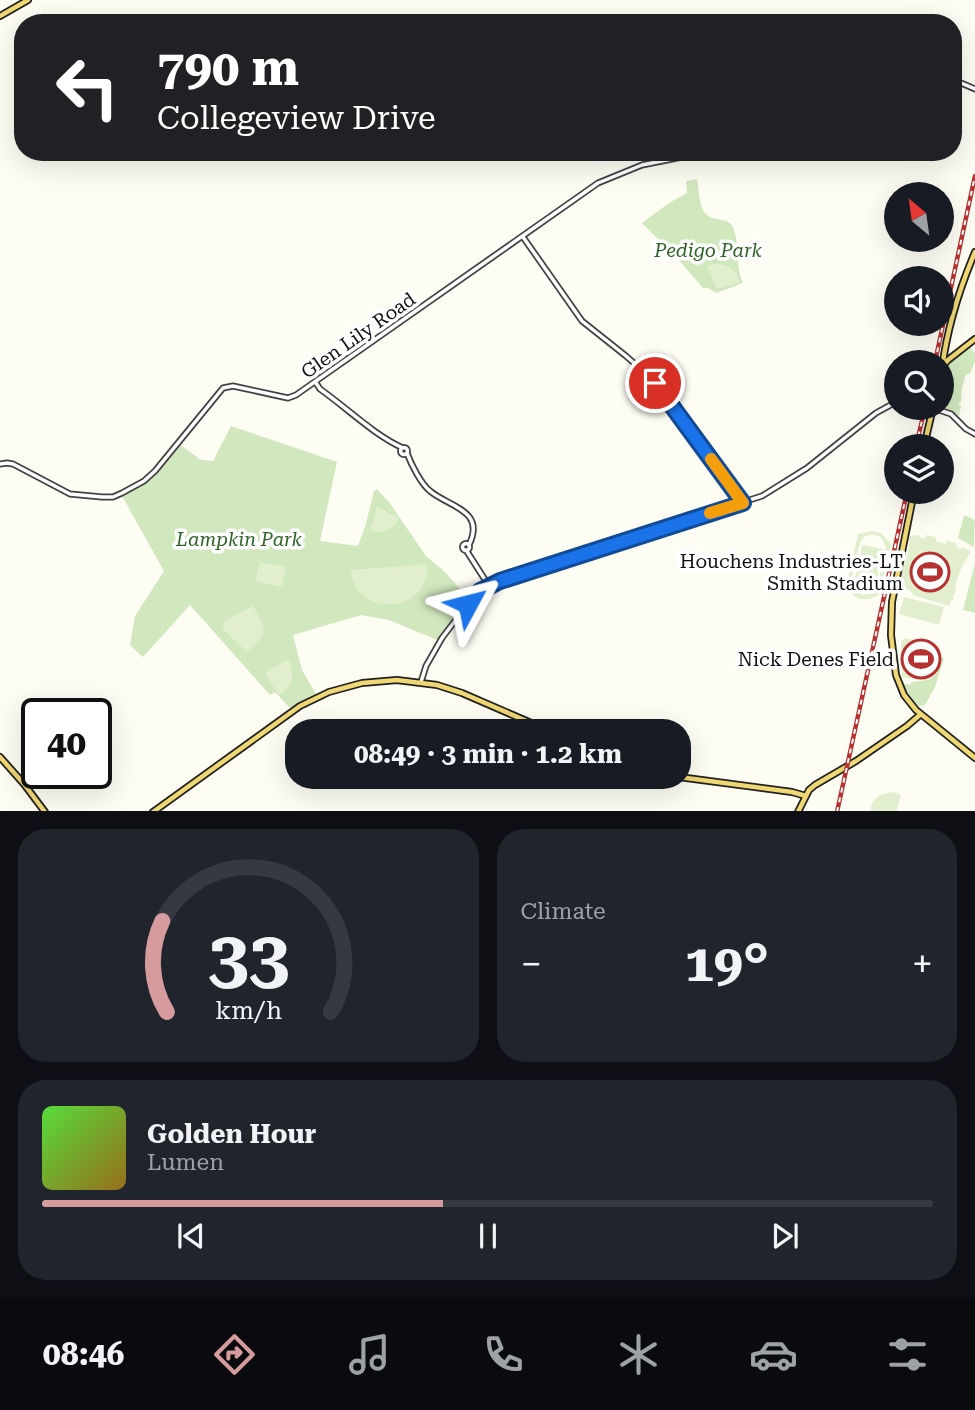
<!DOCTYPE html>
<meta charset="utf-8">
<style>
body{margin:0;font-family:"Roboto Serif",serif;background:#20242c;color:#f1f3f6;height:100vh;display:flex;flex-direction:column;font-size:26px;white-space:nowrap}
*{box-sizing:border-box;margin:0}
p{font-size:23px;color:#9ea1a6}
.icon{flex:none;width:38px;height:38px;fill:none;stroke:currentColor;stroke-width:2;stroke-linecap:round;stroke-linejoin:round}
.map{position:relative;height:811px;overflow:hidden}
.drawer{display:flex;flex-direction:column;gap:18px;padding:18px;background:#0d0f14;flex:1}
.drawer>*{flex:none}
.hud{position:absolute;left:14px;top:14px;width:948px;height:147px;border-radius:28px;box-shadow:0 7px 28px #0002;background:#202124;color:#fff;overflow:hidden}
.needle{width:46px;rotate:331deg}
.fabs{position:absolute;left:884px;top:182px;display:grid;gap:14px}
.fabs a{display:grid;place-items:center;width:70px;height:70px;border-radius:50%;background:#171b24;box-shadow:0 7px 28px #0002;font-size:35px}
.speed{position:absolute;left:21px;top:698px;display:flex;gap:14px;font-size:35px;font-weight:700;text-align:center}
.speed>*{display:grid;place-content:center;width:91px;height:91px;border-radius:50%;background:#171b24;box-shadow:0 7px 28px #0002;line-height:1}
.speed .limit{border:4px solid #111;border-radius:10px;background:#fff;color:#111}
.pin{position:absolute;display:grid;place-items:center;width:60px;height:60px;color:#fff;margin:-30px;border:4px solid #fff;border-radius:50%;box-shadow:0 2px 7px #0007}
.me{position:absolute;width:77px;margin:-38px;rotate:52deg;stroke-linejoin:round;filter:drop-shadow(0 0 5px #0008)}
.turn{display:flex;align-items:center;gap:24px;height:147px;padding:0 28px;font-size:32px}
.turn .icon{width:91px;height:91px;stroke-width:2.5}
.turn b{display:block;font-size:49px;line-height:60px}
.big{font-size:52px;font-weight:700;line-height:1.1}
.drawer .card{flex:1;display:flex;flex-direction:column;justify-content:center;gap:10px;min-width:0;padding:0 24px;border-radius:28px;background:#20242c}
.drawer .dial{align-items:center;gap:0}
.dial svg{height:182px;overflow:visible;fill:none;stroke:#363941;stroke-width:7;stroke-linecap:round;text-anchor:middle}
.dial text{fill:#f1f3f6;stroke:none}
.song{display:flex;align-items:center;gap:21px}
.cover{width:84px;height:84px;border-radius:10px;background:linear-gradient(135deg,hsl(110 70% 55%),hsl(40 70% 35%))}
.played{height:7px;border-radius:4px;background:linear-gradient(90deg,#d69c9d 45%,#363941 45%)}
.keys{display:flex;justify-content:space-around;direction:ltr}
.heat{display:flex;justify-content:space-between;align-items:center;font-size:38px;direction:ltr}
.drawer .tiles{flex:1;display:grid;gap:18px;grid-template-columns:1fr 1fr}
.card:last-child{grid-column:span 2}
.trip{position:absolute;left:285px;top:719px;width:406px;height:70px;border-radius:28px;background:#171b24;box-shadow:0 7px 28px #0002;font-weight:700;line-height:70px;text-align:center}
.menu{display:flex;height:112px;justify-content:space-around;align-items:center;background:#090b0e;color:#9ea1a6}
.menu .icon{width:49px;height:49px}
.menu .on{color:#d69c9d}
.menu b{font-size:32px;color:#f1f3f6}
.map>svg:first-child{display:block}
</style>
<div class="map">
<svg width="975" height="812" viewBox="0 0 975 812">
<rect width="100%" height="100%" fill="#fefdf3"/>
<path fill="#d1e7be" d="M697,179c2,10 2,25 7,33 7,11 24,4 29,15 7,18 2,39 10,56l-27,10 -8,-5h-5l-26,-30 -35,-35 27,-20 18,-10 -1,-12z
M969,346l6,7v8l-5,13h-4l-4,14 -1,14 -2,1v2l2,1 -2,10 -17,-9v-20l5,-23z
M231,426l106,36 -17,79 38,5 7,-19 9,-36 3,-2 12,13 37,54 19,16 24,27 -32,41 -48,-20 -28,-5 -68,20 9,35 14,24 -24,13h-3l-14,-15 -5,3 -80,-90 -47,52 -13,-12 5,-29 29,-45 -42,-75 31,-19 26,-33 22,16 12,1z
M964,515l11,5 -1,27 -16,-9z
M975,563v50l-12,-3z
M942,658h2l-9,29 -10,18 -6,1 -10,-10 -7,-13 9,2v-3c21,-2 25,-2 31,-24z"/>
<path fill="#e2efcf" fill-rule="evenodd" d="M695,242l13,2 7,4 -16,19 -21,-12 6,-8z
M716,264c13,0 20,6 24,18l-18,6h-6l-9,-22z
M377,507l22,11c-5,12 -16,16 -29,13z
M871,531l10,2 10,11 -12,51c-16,7 -21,6 -33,-7l12,-54zM872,534l9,3 5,10 -9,41 -5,5 -9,2 -9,-5 -3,-9 9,-38 4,-6z
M920,535v3h5l1,-3 10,2v4l10,3 1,-4 10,4 -1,2 5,3 2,-2 8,5c-9,13 -16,26 -16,43h-2l1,5h-3l-2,6 -37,-11 1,-2 -12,-7 1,-3h-3c3,-16 12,-33 10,-47z
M862,545l21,4 -7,35 -21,-4z
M260,562l26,5 -4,20 -27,-6z
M427,564c4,50 -73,55 -76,6z
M904,597l40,10 -5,18 -40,-11z
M253,606c15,28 16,24 -6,46l-24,-23 1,-8z
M905,638l33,7c9,26 -12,38 -36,32l-1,-36z
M288,659c8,15 5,27 -9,36l-13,-20 2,-4z
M893,792l8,3 -4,14 1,2h-28c2,-12 10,-18 23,-19z"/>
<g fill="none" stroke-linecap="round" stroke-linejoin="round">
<defs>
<path id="minor" d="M954,80l21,9
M523,237l59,84 44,35 26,23 91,124
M316,383l4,6c27,19 54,46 83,59
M933,408l18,6 15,15 9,5
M400.5 451a3.5 3.5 0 1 1 7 0a3.5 3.5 0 1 1-7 0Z
M407,453c4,11 14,31 23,38 19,16 56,19 39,54
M0,464l7,-1 6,1 57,30 32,3h11l9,-4 22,-12 11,-10 68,-83 10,-2 55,12 8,-3 302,-212 44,-18 65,-13
M462.5 547a3.5 3.5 0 1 1 7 0a3.5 3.5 0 1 1-7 0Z
M466,550l23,36
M421,682l5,-16 16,-28 32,-42 16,-11 35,-13 237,-76 45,-28 69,-55 20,-11"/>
<path id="major" d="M0,16l28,-16
M942,367l6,-7 27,-21
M942,369c5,-41 17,-79 33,-117
M924,446l9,-38
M914,492l-22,110 -1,33 5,40 8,20 12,15 59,48
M0,757l24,27 21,28
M679,777l113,15 14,4
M153,812l147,-106 29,-14 33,-9 35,-3 40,5 25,8 90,39
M798,812l11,-22 6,-5 41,-24 51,-35 14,-12"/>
</defs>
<use href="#minor" stroke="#434343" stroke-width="7"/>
<use href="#major" stroke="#212121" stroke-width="8"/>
<use href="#minor" stroke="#fff" stroke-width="3.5"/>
<use href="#major" stroke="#efd773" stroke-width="4.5"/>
<defs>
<path id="rail" d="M935,362l40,-186
M916,446l9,-38
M837,812l70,-320"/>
</defs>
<use href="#rail" stroke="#b63231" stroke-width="4.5"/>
<use href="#rail" stroke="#fff" stroke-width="2" stroke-dasharray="5" stroke-linecap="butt"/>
</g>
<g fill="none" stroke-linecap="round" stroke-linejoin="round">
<defs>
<path id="route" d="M468,604l12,-13 20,-10 243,-78 -88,-120"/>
</defs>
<use href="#route" stroke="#114b97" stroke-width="18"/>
<use href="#route" stroke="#1a73e8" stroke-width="12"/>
<path stroke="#f59e0b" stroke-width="12" d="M710,513l33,-10 -32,-44"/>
</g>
<defs>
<symbol id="stadium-ring" viewBox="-11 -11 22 22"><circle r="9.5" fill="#fff" stroke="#b63231" stroke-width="1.5"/><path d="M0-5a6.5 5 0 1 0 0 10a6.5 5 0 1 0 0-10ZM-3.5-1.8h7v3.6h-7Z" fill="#b63231"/></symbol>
</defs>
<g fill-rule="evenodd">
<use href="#stadium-ring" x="908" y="550" width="44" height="44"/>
<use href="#stadium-ring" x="899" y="637" width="44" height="44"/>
</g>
<g text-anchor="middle" stroke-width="7" stroke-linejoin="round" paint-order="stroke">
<g font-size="19" font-style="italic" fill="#2d6324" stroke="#fff">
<text x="708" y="257">Pedigo Park</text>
<text x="239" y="546">Lampkin Park</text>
</g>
<g font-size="19" fill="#101010" stroke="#fff">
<text transform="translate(358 335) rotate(-35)" y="7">Glen Lily Road</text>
</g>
<g font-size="19" fill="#101010" stroke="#fff" text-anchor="end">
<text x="903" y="568">Houchens Industries-LT<tspan x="903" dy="22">Smith Stadium</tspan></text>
<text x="894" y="666">Nick Denes Field</text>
</g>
</g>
</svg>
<div class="fabs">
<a><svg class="needle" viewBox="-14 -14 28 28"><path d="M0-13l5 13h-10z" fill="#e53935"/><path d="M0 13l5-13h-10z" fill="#9ea1a6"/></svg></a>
<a><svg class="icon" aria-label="sound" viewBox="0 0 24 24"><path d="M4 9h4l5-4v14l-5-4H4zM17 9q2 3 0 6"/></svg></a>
<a><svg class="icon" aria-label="search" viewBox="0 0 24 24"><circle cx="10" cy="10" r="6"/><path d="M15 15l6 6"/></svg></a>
<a><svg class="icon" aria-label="layers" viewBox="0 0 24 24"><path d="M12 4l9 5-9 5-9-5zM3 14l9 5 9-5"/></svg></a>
</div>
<div class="speed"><div class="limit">40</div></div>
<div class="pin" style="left:655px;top:383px;background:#d93025"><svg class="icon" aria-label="arrive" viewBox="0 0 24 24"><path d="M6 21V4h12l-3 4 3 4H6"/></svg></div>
<svg class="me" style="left:468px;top:604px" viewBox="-20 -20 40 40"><path d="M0-17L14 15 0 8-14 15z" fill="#1a73e8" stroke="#fff" stroke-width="4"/></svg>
<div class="trip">08:49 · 3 min · 1.2 km</div>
<div class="hud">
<div class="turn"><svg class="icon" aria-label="left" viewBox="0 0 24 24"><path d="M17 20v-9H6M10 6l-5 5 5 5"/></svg><div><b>790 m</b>Collegeview Drive</div></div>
</div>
</div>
<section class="drawer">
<div class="tiles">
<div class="card dial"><svg viewBox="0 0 100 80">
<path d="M14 69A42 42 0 1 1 86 69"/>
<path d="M14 69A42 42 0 0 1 12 29" stroke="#d69c9d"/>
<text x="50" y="56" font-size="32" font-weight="700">33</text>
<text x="50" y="72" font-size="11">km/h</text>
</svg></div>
<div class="card"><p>Climate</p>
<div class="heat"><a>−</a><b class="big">19°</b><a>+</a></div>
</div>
<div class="card">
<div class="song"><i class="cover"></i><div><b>Golden Hour</b><p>Lumen</p></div></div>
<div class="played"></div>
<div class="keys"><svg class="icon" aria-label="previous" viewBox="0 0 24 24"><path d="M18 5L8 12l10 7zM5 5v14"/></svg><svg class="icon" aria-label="pause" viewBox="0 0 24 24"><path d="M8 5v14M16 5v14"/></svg><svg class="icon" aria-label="next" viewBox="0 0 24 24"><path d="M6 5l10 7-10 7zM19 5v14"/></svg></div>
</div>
</div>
</section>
<nav class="menu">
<b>08:46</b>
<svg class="icon on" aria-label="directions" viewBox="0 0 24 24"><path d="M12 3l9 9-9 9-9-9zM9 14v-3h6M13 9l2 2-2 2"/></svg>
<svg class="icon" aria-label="music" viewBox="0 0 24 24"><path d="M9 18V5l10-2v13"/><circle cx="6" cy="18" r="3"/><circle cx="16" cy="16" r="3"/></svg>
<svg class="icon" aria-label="phone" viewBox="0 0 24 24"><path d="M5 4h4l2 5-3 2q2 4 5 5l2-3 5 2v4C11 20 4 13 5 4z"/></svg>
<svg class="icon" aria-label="climate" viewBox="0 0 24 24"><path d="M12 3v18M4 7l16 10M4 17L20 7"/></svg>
<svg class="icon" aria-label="car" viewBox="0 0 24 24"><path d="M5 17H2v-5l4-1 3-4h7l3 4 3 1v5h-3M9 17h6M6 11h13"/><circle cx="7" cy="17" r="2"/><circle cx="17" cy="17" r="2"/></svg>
<svg class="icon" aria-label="filters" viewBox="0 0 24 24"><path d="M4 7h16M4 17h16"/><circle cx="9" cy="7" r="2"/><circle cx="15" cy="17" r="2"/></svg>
</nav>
